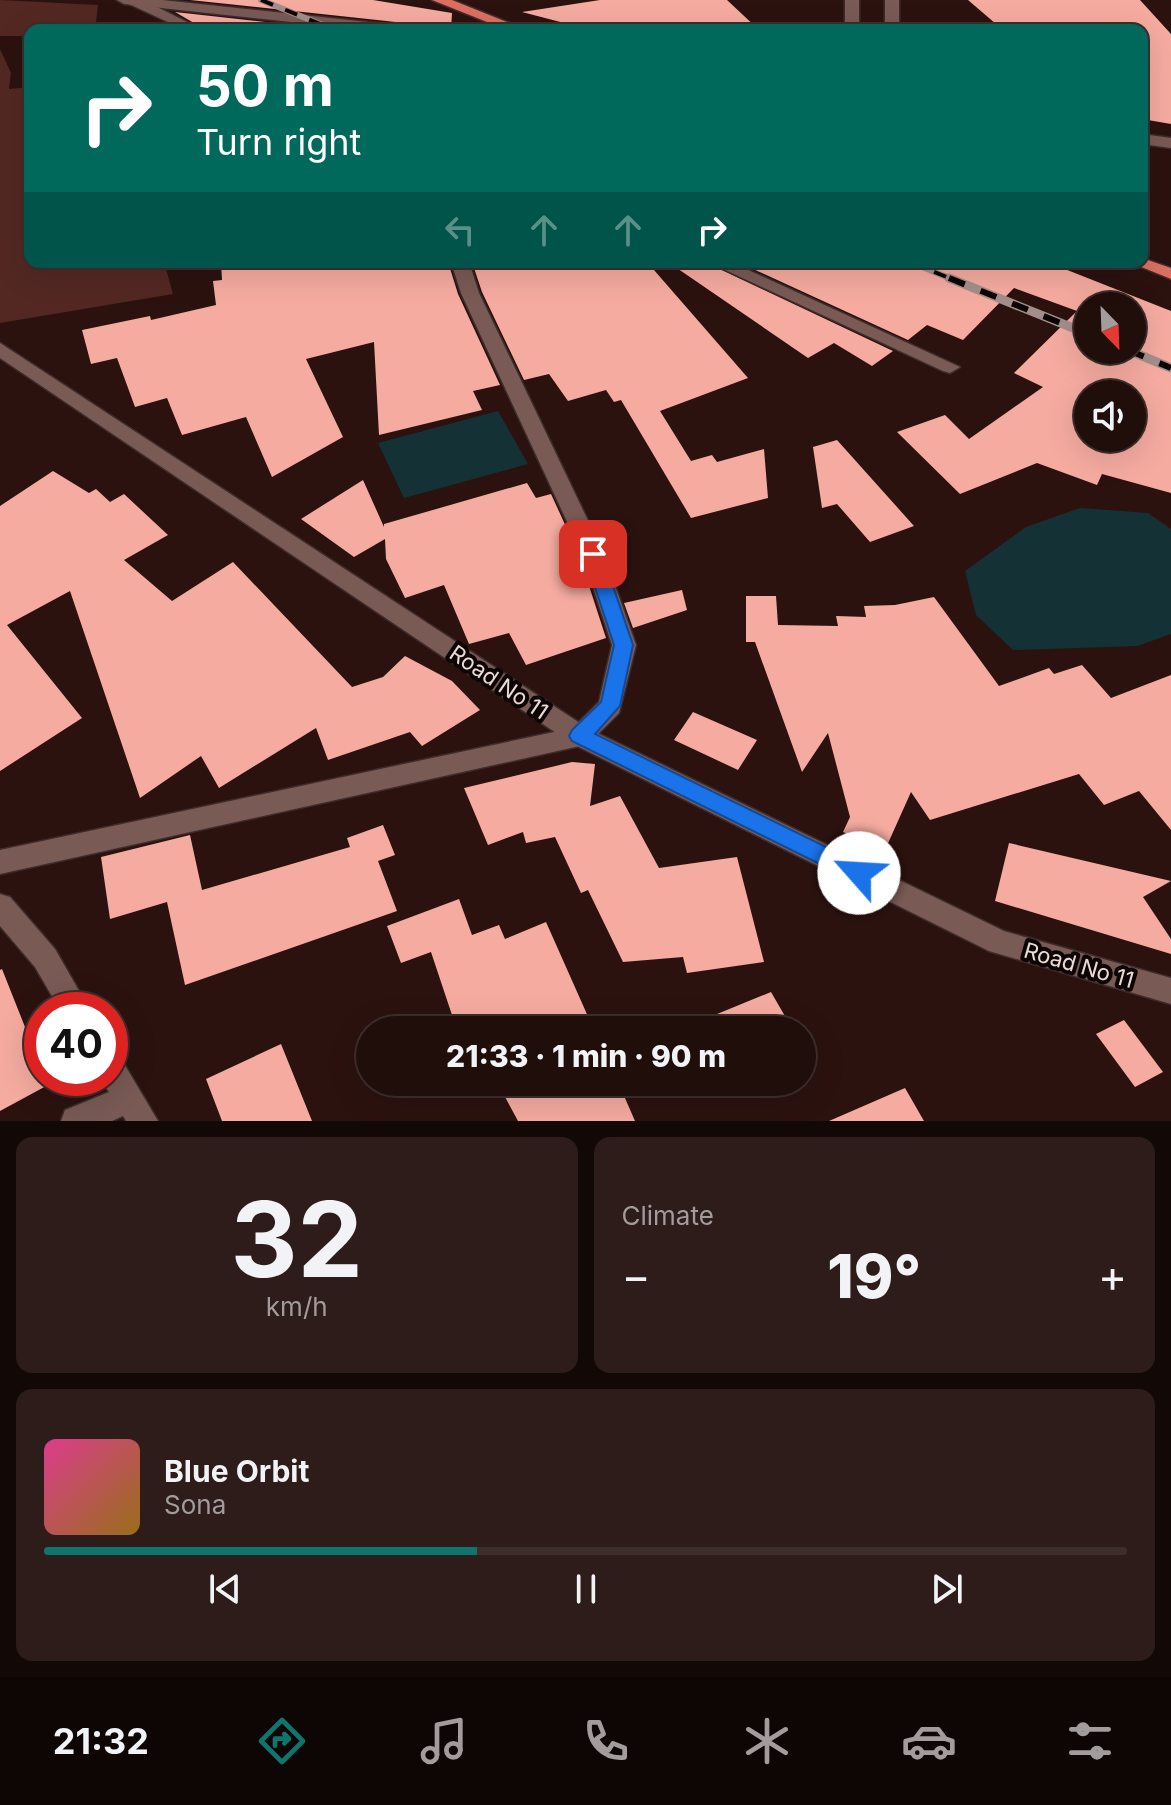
<!DOCTYPE html>
<meta charset="utf-8">
<style>
body{margin:0;font-family:Inter,sans-serif;background:#2d1c19;color:#f1f3f6;height:100vh;display:flex;flex-direction:column;font-size:30px;white-space:nowrap}
*{box-sizing:border-box;margin:0}
p{font-size:26px;color:#a29c9d}
.icon{flex:none;width:44px;height:44px;fill:none;stroke:currentColor;stroke-width:2;stroke-linecap:round;stroke-linejoin:round}
.map{position:relative;height:1121px;overflow:hidden}
.drawer{display:flex;flex-direction:column;gap:16px;padding:16px;background:#120806;flex:1}
.drawer>*{flex:none}
.hud{position:absolute;left:24px;top:24px;width:1124px;height:244px;border-radius:16px;box-shadow:0 8px 32px #0002,0 0 0 2px #3d2e2c;background:#00695c;color:#fff;overflow:hidden}
.needle{width:52px;rotate:157deg}
.tools{position:absolute;left:1074px;top:292px;display:grid;gap:16px}
.tools a{display:grid;place-items:center;width:72px;height:72px;border-radius:50%;background:#200e0b;box-shadow:0 8px 32px #0002,0 0 0 2px #3d2e2c;font-size:40px}
.speed{position:absolute;left:24px;top:992px;display:flex;gap:16px;font-size:40px;font-weight:700;text-align:center}
.speed>*{display:grid;place-content:center;width:104px;height:104px;border-radius:50%;background:#200e0b;box-shadow:0 8px 32px #0002,0 0 0 2px #3d2e2c;line-height:1}
.speed .limit{border:12px solid #d22;background:#fff;color:#111}
.pin{position:absolute;display:grid;place-items:center;width:68px;height:68px;color:#fff;margin:-34px;border-radius:16px;box-shadow:0 4px 12px #0006}
.me{position:absolute;width:88px;margin:-44px;rotate:296deg;stroke-linejoin:round;filter:drop-shadow(0 0 6px #0008)}
.turn{display:flex;align-items:center;gap:28px;height:168px;padding:0 40px;font-size:36px}
.turn .icon{width:104px;height:104px;stroke-width:2.5}
.turn b{display:block;font-size:56px;line-height:68px}
.lanes{display:flex;align-items:center;height:76px;padding:0 40px;background:#0003;justify-content:center;gap:40px;direction:ltr}
.lanes .off{opacity:.35}
.big{font-size:60px;font-weight:800;line-height:1.1}
.drawer .card{flex:1;display:flex;flex-direction:column;justify-content:center;gap:12px;min-width:0;padding:0 28px;border-radius:16px;background:#2d1c19}
.drawer .dial{align-items:center;gap:0}
.dial b{font-size:104px;line-height:1}
.song{display:flex;align-items:center;gap:24px}
.cover{width:96px;height:96px;border-radius:12px;background:linear-gradient(135deg,hsl(330 70% 55%),hsl(40 70% 35%))}
.played{height:8px;border-radius:4px;background:linear-gradient(90deg,#0f766e 40%,#3d2e2c 40%)}
.keys{display:flex;justify-content:space-around;direction:ltr}
.heat{display:flex;justify-content:space-between;align-items:center;font-size:44px;direction:ltr}
.drawer .tiles{flex:1;display:grid;gap:16px;grid-template-columns:1fr 1fr}
.card:last-child{grid-column:span 2}
.trip{position:absolute;left:356px;top:1016px;width:460px;height:80px;border-radius:40px;background:#200e0b;box-shadow:0 8px 32px #0002,0 0 0 2px #3d2e2c;font-weight:800;line-height:80px;text-align:center}
.tab-bar{display:flex;height:128px;justify-content:space-around;align-items:center;background:#0d0604;color:#a29c9d}
.tab-bar .icon{width:56px;height:56px}
.tab-bar .on{color:#0f766e}
.tab-bar b{font-size:36px;color:#f1f3f6}
.map>svg:first-child{display:block}
</style>
<div class="map">
<svg width="1171" height="1121" viewBox="0 0 1171 1121">
<rect width="100%" height="100%" fill="#2b120f"/>
<path fill="#532823" d="M0,0l98,5 -3,25h-65v6h-30z
M0,49l11,24 -2,16 21,-2v175h134l9,32 -173,29z"/>
<path fill="#143235" d="M498,411l30,53 -124,34 -26,-55z
M1080,508l68,5 23,16v105l-34,12 -124,4 -37,-35 -11,-44 61,-44z"/>
<path fill="#f5aba0" fill-rule="evenodd" d="M190,0h183l79,13 -1,17h-36l-10,-7z
M600,0h127l32,30h-168l-69,-18z
M968,0h172l31,34v90l-29,-5v-89h-139z
M175,12l163,18h-132z
M221,262h86l1,5 26,-5h114l10,32 42,91 -27,6 9,19 -103,25 -5,-93 -68,17 37,78 -71,40 -26,-60 -64,18 -15,-37 -32,9 -18,-49 -26,6 -9,-34 68,-14 1,4 65,-15 -3,-24 9,-1z
M472,262h175l101,116 -88,33 31,50 21,-6 5,7 47,-13 4,49 -77,20 -70,-118 -7,2 -8,-12 -38,11 -19,-27 -25,6 -42,-88z
M668,262h37l188,89 -21,15 -38,-23 -26,15z
M738,262h309l124,49v182l-69,-19 -5,11 -60,-22 -77,31 -63,-62 48,-17 24,24 74,-52 -29,-14 63,-62 -63,-23 -51,52 -36,-15 -19,15zM1088,306h44v44h-44zM1088,394h44v44h-44z
M837,440l77,86 -44,16 -33,-38 -15,4 -9,-61z
M53,471l36,22 7,-4 14,13 14,-8 44,41 -44,25 48,41 61,-39 119,125 31,-10 22,-21 47,25 28,29 -58,36 -12,-14 -82,28 -12,-32 -97,60 -18,-32 -61,42 -70,-207 -63,34 75,93 -82,53v-265z
M363,480l21,47v-3l143,-41 9,15 15,-4 28,61 27,83 -80,27 -17,-32 -40,11 -25,-59 -39,13 -19,-39 -1,-20 -31,18 -53,-38z
M682,590l5,20 -54,18 -9,-25z
M746,596h30l2,29 60,1 -2,-10 30,1 -2,-11 31,-1 39,-8 65,89 50,-18 5,6 28,-9 29,33 60,-23v155l-32,-39 -35,14 -25,-31 -149,46 -19,-28 -26,58 -42,-18 7,-15 -22,-84 -26,39 -47,-130h-9z
M693,712l64,28 -19,30 -64,-30z
M572,762l23,2 -5,42 30,-10 39,72 78,-11 27,105 -77,11 -4,-16 -60,5 -35,-72 -7,3 -26,-56 -29,6 -3,-11 -35,13 -24,-57z
M383,825l12,30 -17,6 19,50 -212,74 -18,-83 -57,17 -9,-62 89,-22 12,55 148,-43 -3,-9z
M1009,843l162,38 -28,16 28,42v15l-176,-53z
M459,899l13,36 27,-10 6,14 41,-17 48,108h-137l-26,-78 -30,11 -14,-37z
M2,969l46,116 -48,26v-141z
M771,992l22,38h-115z
M1124,1020l39,52 -28,15 -39,-53z
M281,1044l31,77h-90l-16,-42z
M497,1082h121l17,39h-117z
M905,1088l19,33h-95z"/>
<g fill="none" stroke-linecap="round" stroke-linejoin="round">
<defs>
<path id="minor" d="M128,0h15l60,30h-18l-56,-26z
M1142,134l29,4v10l-29,-4z
M451,262h18l10,31 125,261 32,91 -17,68 -30,30 -9,3 -580,128v-24l573,-122 26,-26 13,-57 -30,-91 -121,-261z
M708,262h23l229,105 -10,6 -7,-2z
M0,894l10,3 45,52 35,61h-30l-25,-43 -35,-41z
M110,1053l10,4 38,64h-32l-3,-5 -11,5h-51l4,-11 44,-18 -9,-14h10z"/>
<path id="tertiary" d="M117,0h45l243,26 7,4h-46l-242,-26z
M0,343l589,386 415,202 167,47v26l-182,-53 -418,-208 -571,-385z"/>
<path id="secondary" d="M845,0h14v30h-14z
M885,0h14v30h-14z"/>
<path id="trunk" d="M432,0h20l75,30h-20z
M1142,258l29,10v11l-42,-17h13z"/>
</defs>
<use href="#minor" stroke="#3e2c2c" stroke-width="3"/>
<use href="#tertiary" stroke="#3e2c2c" stroke-width="3"/>
<use href="#secondary" stroke="#3e2c2c" stroke-width="3"/>
<use href="#trunk" stroke="#3e2c2c" stroke-width="3"/>
<use href="#minor" fill="#795a55" fill-rule="evenodd"/>
<use href="#tertiary" fill="#795a55" fill-rule="evenodd"/>
<use href="#secondary" fill="#795a55" fill-rule="evenodd"/>
<use href="#trunk" fill="#dc6f62" fill-rule="evenodd"/>
<defs>
<path id="rail-far1" d="M261,0l74,30
M910,262l44,18"/>
<path id="rail" d="M949,278l139,56
M1128,350l43,18"/>
</defs>
<use href="#rail-far1" stroke="#a38e8b" stroke-width="6"/>
<use href="#rail" stroke="#a38e8b" stroke-width="9"/>
<use href="#rail-far1" stroke="#0c0403" stroke-width="4" stroke-dasharray="13" stroke-linecap="butt"/>
<use href="#rail" stroke="#0c0403" stroke-width="6" stroke-dasharray="17" stroke-linecap="butt"/>
</g>
<path fill="#1a73e8" stroke="#114b97" stroke-width="2" d="M593,548l9,6 31,91 -13,61 -25,28 272,133 3,6 -3,7 -8,3 -7,-3 -280,-139 -3,-5 3,-6 29,-28 13,-57 -30,-91z"/>
<g text-anchor="middle" stroke-width="8" stroke-linejoin="round" paint-order="stroke">
<g font-size="22" fill="#eddad7" stroke="#0c0403">
<text transform="translate(499 682) rotate(34)" y="8">Road No 11</text>
<text transform="translate(1079 965) rotate(16)" y="8">Road No 11</text>
</g>
</g>
</svg>
<div class="tools">
<a><svg class="needle" viewBox="-14 -14 28 28"><path d="M0-13l5 13h-10z" fill="#e53935"/><path d="M0 13l5-13h-10z" fill="#a29c9d"/></svg></a>
<a><svg class="icon" aria-label="sound" viewBox="0 0 24 24"><path d="M4 9h4l5-4v14l-5-4H4zM17 9q2 3 0 6"/></svg></a>
</div>
<div class="speed"><div class="limit">40</div></div>
<div class="pin" style="left:593px;top:554px;background:#d93025"><svg class="icon" aria-label="arrive" viewBox="0 0 24 24"><path d="M6 21V4h12l-3 4 3 4H6"/></svg></div>
<svg class="me" style="left:859px;top:873px" viewBox="-20 -20 40 40"><circle r="19" fill="#fff"/><path d="M0-13L10 11 0 6-10 11z" fill="#1a73e8"/></svg>
<div class="trip">21:33 · 1 min · 90 m</div>
<div class="hud">
<div class="turn"><svg class="icon" aria-label="right" viewBox="0 0 24 24"><path d="M7 20v-9h11M14 6l5 5-5 5"/></svg><div><b>50 m</b>Turn right</div></div>
<div class="lanes"><svg class="icon off" aria-label="left" viewBox="0 0 24 24"><path d="M17 20v-9H6M10 6l-5 5 5 5"/></svg><svg class="icon off" aria-label="ahead" viewBox="0 0 24 24"><path d="M12 20V5M6 11l6-6 6 6"/></svg><svg class="icon off" aria-label="ahead" viewBox="0 0 24 24"><path d="M12 20V5M6 11l6-6 6 6"/></svg><svg class="icon" aria-label="right" viewBox="0 0 24 24"><path d="M7 20v-9h11M14 6l5 5-5 5"/></svg></div>
</div>
</div>
<section class="drawer">
<div class="tiles">
<div class="card dial"><b>32</b><p>km/h</p></div>
<div class="card"><p>Climate</p>
<div class="heat"><a>−</a><b class="big">19°</b><a>+</a></div>
</div>
<div class="card">
<div class="song"><i class="cover"></i><div><b>Blue Orbit</b><p>Sona</p></div></div>
<div class="played"></div>
<div class="keys"><svg class="icon" aria-label="previous" viewBox="0 0 24 24"><path d="M18 5L8 12l10 7zM5 5v14"/></svg><svg class="icon" aria-label="pause" viewBox="0 0 24 24"><path d="M8 5v14M16 5v14"/></svg><svg class="icon" aria-label="next" viewBox="0 0 24 24"><path d="M6 5l10 7-10 7zM19 5v14"/></svg></div>
</div>
</div>
</section>
<nav class="tab-bar">
<b>21:32</b>
<svg class="icon on" aria-label="directions" viewBox="0 0 24 24"><path d="M12 3l9 9-9 9-9-9zM9 14v-3h6M13 9l2 2-2 2"/></svg>
<svg class="icon" aria-label="music" viewBox="0 0 24 24"><path d="M9 18V5l10-2v13"/><circle cx="6" cy="18" r="3"/><circle cx="16" cy="16" r="3"/></svg>
<svg class="icon" aria-label="phone" viewBox="0 0 24 24"><path d="M5 4h4l2 5-3 2q2 4 5 5l2-3 5 2v4C11 20 4 13 5 4z"/></svg>
<svg class="icon" aria-label="climate" viewBox="0 0 24 24"><path d="M12 3v18M4 7l16 10M4 17L20 7"/></svg>
<svg class="icon" aria-label="car" viewBox="0 0 24 24"><path d="M5 17H2v-5l4-1 3-4h7l3 4 3 1v5h-3M9 17h6M6 11h13"/><circle cx="7" cy="17" r="2"/><circle cx="17" cy="17" r="2"/></svg>
<svg class="icon" aria-label="filters" viewBox="0 0 24 24"><path d="M4 7h16M4 17h16"/><circle cx="9" cy="7" r="2"/><circle cx="15" cy="17" r="2"/></svg>
</nav>
